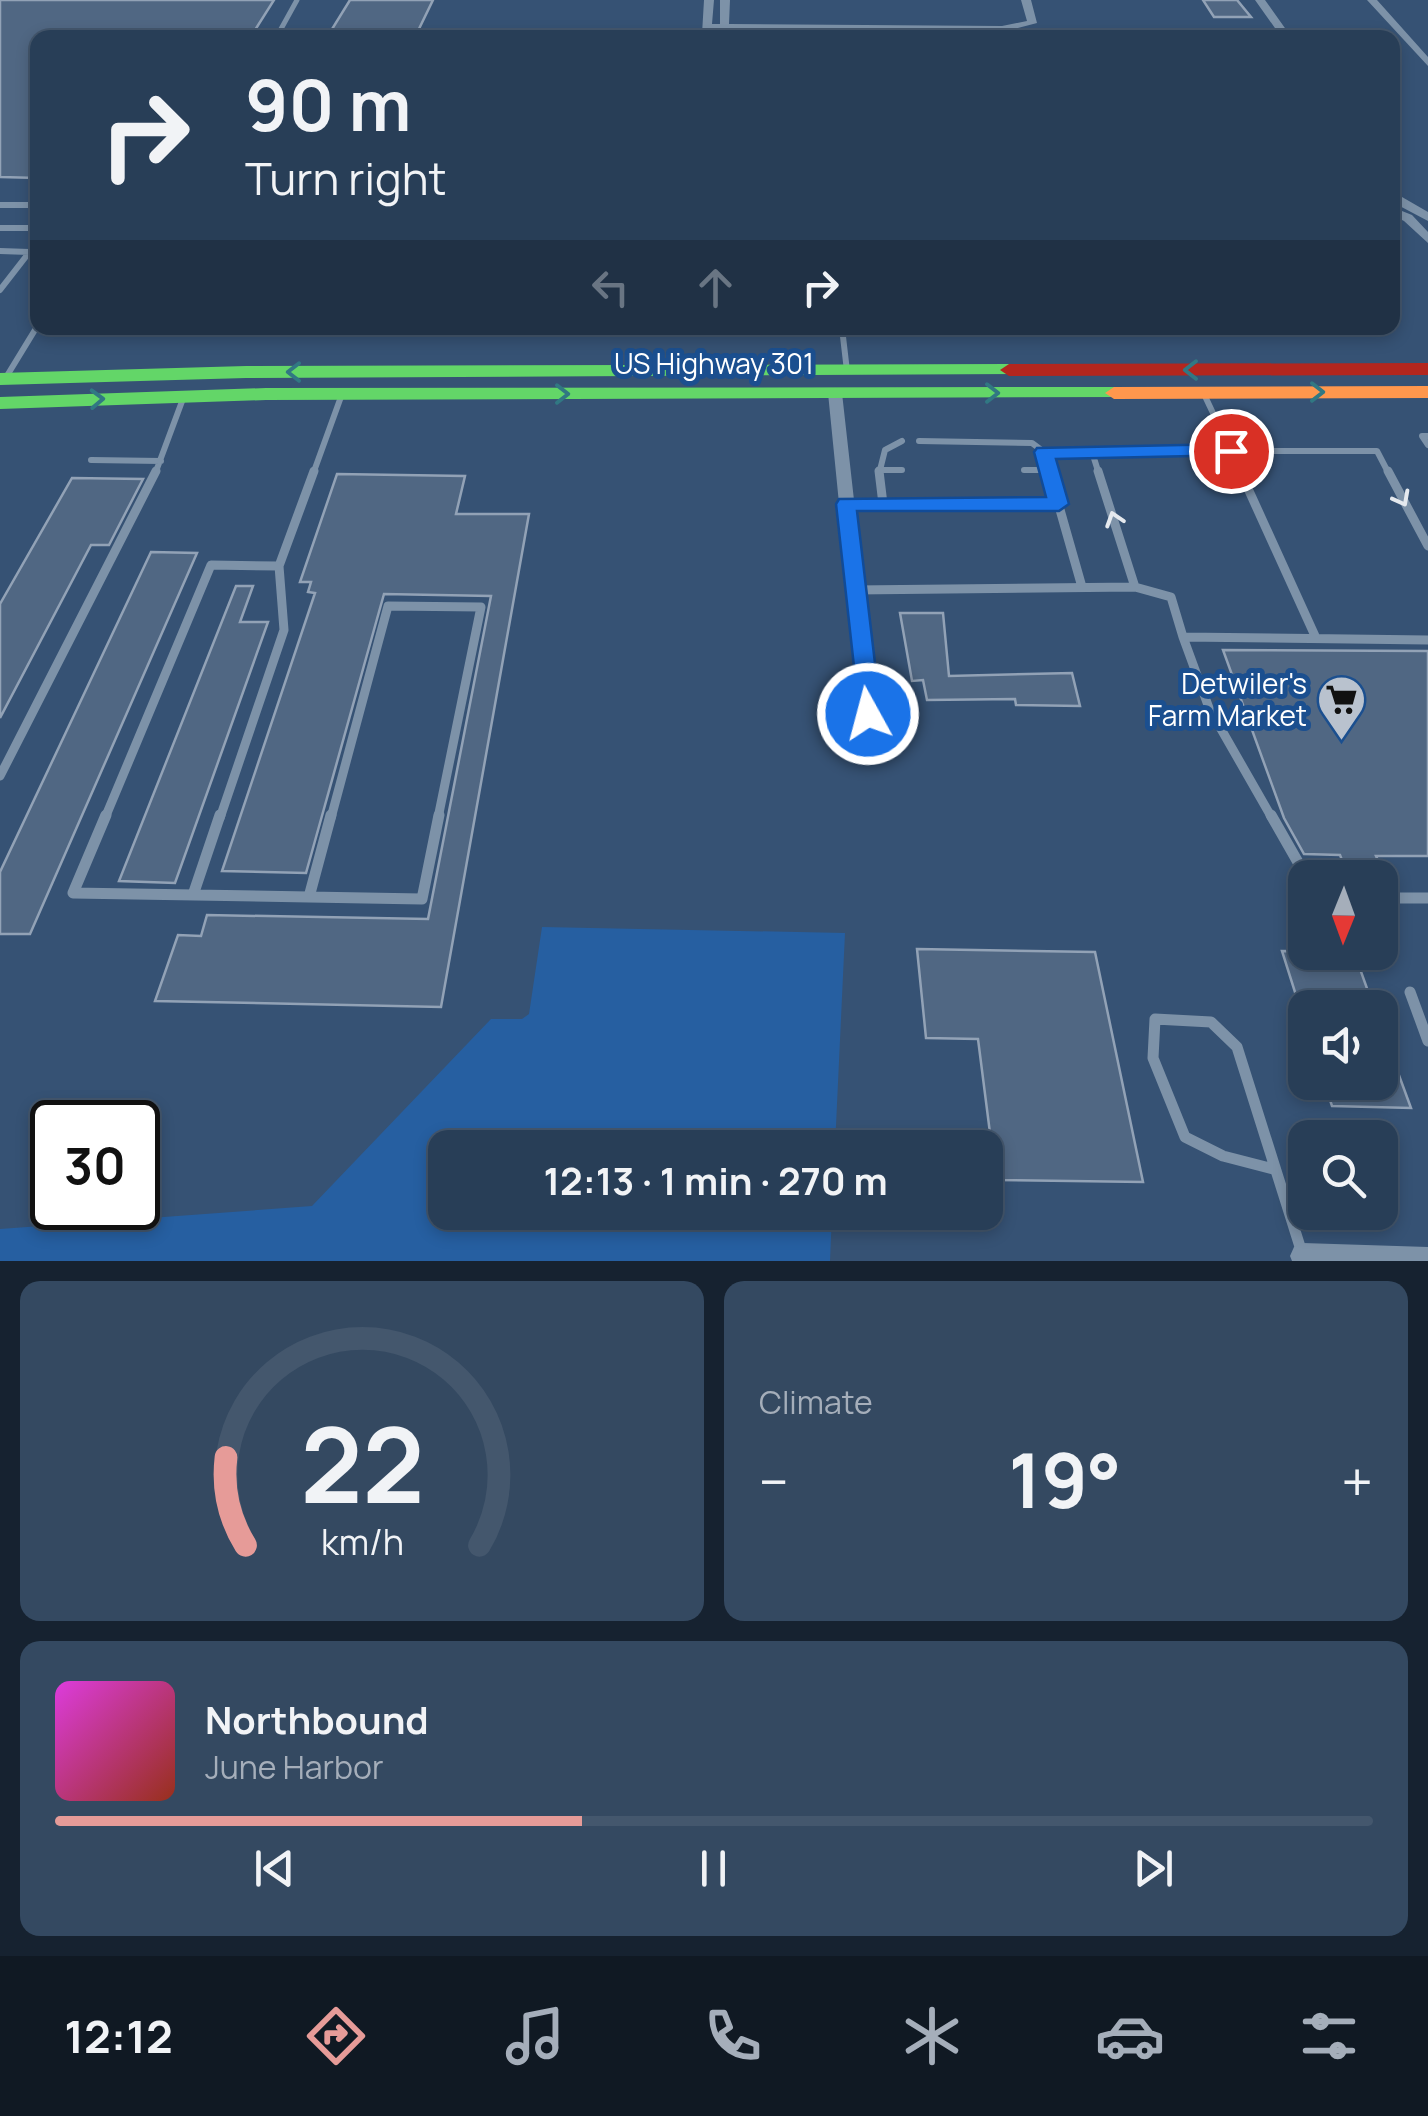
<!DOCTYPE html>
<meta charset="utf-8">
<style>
body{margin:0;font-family:Manrope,sans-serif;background:#344961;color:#f1f3f6;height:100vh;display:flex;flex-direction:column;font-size:38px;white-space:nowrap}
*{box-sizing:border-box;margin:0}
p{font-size:32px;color:#a5aeba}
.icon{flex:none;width:55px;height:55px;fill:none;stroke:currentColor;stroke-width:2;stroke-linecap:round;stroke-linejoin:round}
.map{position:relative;height:1261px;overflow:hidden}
.side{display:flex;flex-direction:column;gap:20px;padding:20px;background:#162230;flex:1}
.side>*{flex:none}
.banner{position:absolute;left:30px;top:30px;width:1370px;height:305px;border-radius:20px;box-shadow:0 5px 15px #0003,0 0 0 2px #44576d;background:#283e57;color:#f1f3f6;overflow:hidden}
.needle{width:65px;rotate:181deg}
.tools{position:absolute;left:1288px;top:860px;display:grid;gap:20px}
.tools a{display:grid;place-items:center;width:110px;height:110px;border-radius:20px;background:#283e57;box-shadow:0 5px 15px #0003,0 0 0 2px #44576d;font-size:50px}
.speed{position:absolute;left:30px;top:1100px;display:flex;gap:20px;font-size:50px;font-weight:700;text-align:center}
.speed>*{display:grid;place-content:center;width:130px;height:130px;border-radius:50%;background:#283e57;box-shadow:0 5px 15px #0003,0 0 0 2px #44576d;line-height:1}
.speed .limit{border:5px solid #111;border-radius:15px;background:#fff;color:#111}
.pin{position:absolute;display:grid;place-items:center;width:85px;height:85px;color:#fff;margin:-42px;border:5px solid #fff;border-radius:50%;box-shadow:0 2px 10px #0007}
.me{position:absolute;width:110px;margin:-55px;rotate:353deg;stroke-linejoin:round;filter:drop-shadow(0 0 8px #0008)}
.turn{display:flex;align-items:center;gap:35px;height:210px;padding:0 50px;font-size:45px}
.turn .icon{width:130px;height:130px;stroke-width:2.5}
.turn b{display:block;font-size:70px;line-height:85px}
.lanes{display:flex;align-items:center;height:95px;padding:0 50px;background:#0003;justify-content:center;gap:50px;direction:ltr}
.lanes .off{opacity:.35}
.big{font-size:75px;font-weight:700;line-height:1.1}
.side .widget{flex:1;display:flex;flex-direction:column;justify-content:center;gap:15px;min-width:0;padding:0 35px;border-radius:20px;background:#344961}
.side .dial{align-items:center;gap:0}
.dial svg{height:260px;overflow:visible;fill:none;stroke:#44576d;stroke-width:7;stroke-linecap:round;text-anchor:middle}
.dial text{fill:#f1f3f6;stroke:none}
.song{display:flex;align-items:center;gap:30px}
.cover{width:120px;height:120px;border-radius:15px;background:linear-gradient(135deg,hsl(300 70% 55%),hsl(10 70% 35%))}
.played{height:10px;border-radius:5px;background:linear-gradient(90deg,#e69b98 40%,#44576d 40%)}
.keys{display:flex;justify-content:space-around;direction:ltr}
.heat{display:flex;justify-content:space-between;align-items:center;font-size:55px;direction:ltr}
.side .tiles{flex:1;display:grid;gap:20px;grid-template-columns:1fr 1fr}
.widget:last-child{grid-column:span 2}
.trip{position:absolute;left:428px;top:1130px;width:575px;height:100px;border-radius:20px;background:#283e57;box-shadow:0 5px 15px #0003,0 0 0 2px #44576d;font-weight:700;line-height:100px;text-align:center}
.tabs{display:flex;height:160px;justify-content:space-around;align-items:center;background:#101923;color:#a5aeba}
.tabs .icon{width:70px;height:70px}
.tabs .current{color:#e69b98}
.tabs b{font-size:45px;color:#f1f3f6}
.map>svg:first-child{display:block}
</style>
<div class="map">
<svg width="1428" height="1261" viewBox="0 0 1428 1261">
<rect width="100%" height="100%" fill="#365274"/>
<path fill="#265fa1" d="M542,927l303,6 -10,214 -390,1v64l387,1 -2,48h-830v-32l312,-23 179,-187h31l7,-5z"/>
<path fill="#506783" stroke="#92a2b6" stroke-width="2.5" d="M0,0h274l-24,38h-212v140l-38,-1z
M350,0h83l-17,35 -87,-1z
M1203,0h34l14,17h-37z
M337,474l128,2 -9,38h73l-88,493 -286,-6 23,-66 23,1 6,-21 221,4 63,-323 -107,-2 -78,279 -84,-2 93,-278 -7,-1 3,-10h-11z
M72,478l71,1 -34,66h-18l-91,173v-114z
M151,552l46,1 -167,381h-30v-62z
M236,586h17l-13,36h28l-93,261 -56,-2z
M900,613h43l6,63 123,-3 8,33 -64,-1 -1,-6 -88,1 -4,-20 -11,1z
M1223,650l205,1v205h-52l10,22h-37l-9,-23 -36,-1 -20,-36z
M917,949l178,3 48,230 -147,-2 -18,-141 -52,-1z
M1282,951l72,1 20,56h-74z
M1382,1029l29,79 -79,-2 -8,-24h56z"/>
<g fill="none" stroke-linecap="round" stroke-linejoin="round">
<path stroke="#7d92a8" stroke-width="5" d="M276,38l21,-38
M0,205h38"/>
<path stroke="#7d92a8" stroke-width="6" d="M0,205h38
M0,228h38
M0,251l29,1
M0,290l38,-49
M842,328l5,43
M894,328l125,4 4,-4
M5,379l33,-54
M1203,392l28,59h146l12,23
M1428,436h-6l6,9
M919,441l113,2 12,9 6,22
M1044,452l187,-1 10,23
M1092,452l7,22
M91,460l70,1
M879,470h23
M1024,470h25
M155,474l29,-78
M313,474l29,-80
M879,474l6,-24 17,-9"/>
<path stroke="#7d92a8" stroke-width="9" d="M879,471l4,33h176
M1049,471l33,116
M1098,471l37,116
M1240,471l76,167
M1388,471l40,75
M846,504h37
M855,590l280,-3 36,10 12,40
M0,776l156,-305
M105,818l106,-253 68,1 35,-95
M220,818l64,-188 -5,-64
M331,818l57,-212 93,1 -43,211
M1272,818l-63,-110 -26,-71 245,3"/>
<path stroke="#7d92a8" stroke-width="11" d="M106,815l-33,78 236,4
M1271,815l36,63
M193,895l27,-80
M309,897l113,2 17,-84
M309,897l22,-82
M1380,898h48
M1410,992l18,49
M1273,1169l-50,-13 -38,-19 -32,-79 2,-39 56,3 26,25 65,206"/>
<path fill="#7d92a8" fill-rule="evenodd" d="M704,0h10l-2,24h8v-24h10l-1,24 273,2 25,-5 -6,-21h10l6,23 -35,9 -273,-2v8h-10v-8h-7l-2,6 -3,1 -5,-3z
M1255,0h10l27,38h-10z
M1367,0h10l51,57v9z
M1394,197h8l26,15v9l-34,-18z
M1392,207l20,8 16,17v11l-24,-22 -12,-6z
M835,388l7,5 36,321 -2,6 -7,2 -7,-2 -2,-6 -32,-321z
M1303,1243l125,4v14h-136l-2,-5 4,-9z"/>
<path fill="#63d668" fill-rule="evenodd" d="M1009,364l9,6 -3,4 -769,4 -246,7v-12l246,-7z
M1114,387l9,6 -2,4 -855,3 -266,9v-12l266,-9z"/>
<path fill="#ff974d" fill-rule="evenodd" d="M1428,386v12l-314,1 -9,-6 9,-6z"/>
<path fill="#b3261e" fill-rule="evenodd" d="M1428,363v12l-419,1 -9,-6 9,-6z"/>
</g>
<defs><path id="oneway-chevron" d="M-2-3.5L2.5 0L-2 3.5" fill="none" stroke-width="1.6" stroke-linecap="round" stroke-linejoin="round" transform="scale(2.5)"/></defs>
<g stroke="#317883">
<use href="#oneway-chevron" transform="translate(1191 370) rotate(180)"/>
<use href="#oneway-chevron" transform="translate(294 372) rotate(180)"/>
<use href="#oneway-chevron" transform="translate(1317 392)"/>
<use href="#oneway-chevron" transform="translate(992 393)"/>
<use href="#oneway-chevron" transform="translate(562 394)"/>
<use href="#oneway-chevron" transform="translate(97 399) rotate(-2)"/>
</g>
<g stroke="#e5e9ee">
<use href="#oneway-chevron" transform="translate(1402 499) rotate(62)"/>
<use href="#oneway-chevron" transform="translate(1114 519) rotate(-108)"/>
</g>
<path fill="#1a73e8" stroke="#114b97" stroke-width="2.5" d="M1231,444l10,7 -3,4 -182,4 13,45 -10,7h-202l24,203 -4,7h-17l-24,-217 3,-5 207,-2 -12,-45 3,-4z"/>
<defs>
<symbol id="supermarket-pin" viewBox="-11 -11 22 30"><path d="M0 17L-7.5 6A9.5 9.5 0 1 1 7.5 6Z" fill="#b9c2ce" stroke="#1b4f8f"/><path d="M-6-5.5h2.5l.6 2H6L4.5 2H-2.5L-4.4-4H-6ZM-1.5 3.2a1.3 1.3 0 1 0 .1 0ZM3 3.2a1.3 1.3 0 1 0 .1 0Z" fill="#111"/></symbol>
</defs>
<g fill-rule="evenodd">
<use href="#supermarket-pin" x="1314" y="672" width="55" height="75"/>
</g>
<g text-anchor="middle" stroke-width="10" stroke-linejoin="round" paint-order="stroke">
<g font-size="28" fill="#fff" stroke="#1b4f8f">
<text x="714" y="374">US Highway 301</text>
</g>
<g font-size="28" fill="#fff" stroke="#1b4f8f" text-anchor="end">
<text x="1307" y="694">Detwiler's<tspan x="1307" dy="32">Farm Market</tspan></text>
</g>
</g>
</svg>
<div class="tools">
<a><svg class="needle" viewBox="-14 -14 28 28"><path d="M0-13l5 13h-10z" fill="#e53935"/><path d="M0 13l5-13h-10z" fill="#a5aeba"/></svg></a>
<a><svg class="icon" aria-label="sound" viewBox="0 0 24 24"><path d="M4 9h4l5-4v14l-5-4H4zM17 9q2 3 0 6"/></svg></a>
<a><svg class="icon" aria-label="search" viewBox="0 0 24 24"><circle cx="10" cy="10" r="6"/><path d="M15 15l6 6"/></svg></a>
</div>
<div class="speed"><div class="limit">30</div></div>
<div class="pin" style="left:1231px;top:451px;background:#d93025"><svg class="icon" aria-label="arrive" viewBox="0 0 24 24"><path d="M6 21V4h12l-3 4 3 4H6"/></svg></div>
<svg class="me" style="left:868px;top:714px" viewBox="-20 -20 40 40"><circle r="17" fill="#1a73e8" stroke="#fff" stroke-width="3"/><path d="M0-11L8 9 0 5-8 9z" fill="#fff"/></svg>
<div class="trip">12:13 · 1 min · 270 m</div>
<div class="banner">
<div class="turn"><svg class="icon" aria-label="right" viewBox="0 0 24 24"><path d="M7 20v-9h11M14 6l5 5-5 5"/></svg><div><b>90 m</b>Turn right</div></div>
<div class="lanes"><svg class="icon off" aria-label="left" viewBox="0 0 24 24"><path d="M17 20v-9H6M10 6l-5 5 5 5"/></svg><svg class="icon off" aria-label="ahead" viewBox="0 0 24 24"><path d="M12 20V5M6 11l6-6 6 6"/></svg><svg class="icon" aria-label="right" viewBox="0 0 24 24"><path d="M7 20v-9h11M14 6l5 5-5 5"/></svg></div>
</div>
</div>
<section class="side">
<div class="tiles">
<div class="widget dial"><svg viewBox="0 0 100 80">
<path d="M14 69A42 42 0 1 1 86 69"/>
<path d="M14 69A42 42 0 0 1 8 42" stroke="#e69b98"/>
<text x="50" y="56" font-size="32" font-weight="700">22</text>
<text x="50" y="72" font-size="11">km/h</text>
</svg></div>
<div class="widget"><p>Climate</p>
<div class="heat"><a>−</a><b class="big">19°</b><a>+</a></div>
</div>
<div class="widget">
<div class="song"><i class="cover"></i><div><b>Northbound</b><p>June Harbor</p></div></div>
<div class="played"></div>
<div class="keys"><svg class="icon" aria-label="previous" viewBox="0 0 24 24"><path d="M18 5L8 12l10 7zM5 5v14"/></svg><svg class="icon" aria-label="pause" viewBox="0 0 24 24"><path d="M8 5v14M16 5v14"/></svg><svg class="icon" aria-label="next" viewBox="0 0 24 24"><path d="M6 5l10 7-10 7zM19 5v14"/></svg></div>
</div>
</div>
</section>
<nav class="tabs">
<b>12:12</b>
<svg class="icon current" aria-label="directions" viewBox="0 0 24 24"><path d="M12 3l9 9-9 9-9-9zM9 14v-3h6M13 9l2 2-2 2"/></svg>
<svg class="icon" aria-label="music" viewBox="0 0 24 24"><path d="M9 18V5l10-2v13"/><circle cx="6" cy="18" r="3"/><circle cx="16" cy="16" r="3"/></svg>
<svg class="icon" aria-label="phone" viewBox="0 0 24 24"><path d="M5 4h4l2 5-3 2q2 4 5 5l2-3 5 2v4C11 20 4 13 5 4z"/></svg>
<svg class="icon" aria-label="climate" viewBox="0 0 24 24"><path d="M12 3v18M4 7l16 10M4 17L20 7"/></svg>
<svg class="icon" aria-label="car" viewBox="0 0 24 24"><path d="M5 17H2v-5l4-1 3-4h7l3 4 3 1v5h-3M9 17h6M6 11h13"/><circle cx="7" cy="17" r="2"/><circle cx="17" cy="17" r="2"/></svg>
<svg class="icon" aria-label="filters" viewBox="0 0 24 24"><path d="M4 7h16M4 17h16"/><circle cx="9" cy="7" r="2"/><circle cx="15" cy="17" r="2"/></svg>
</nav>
